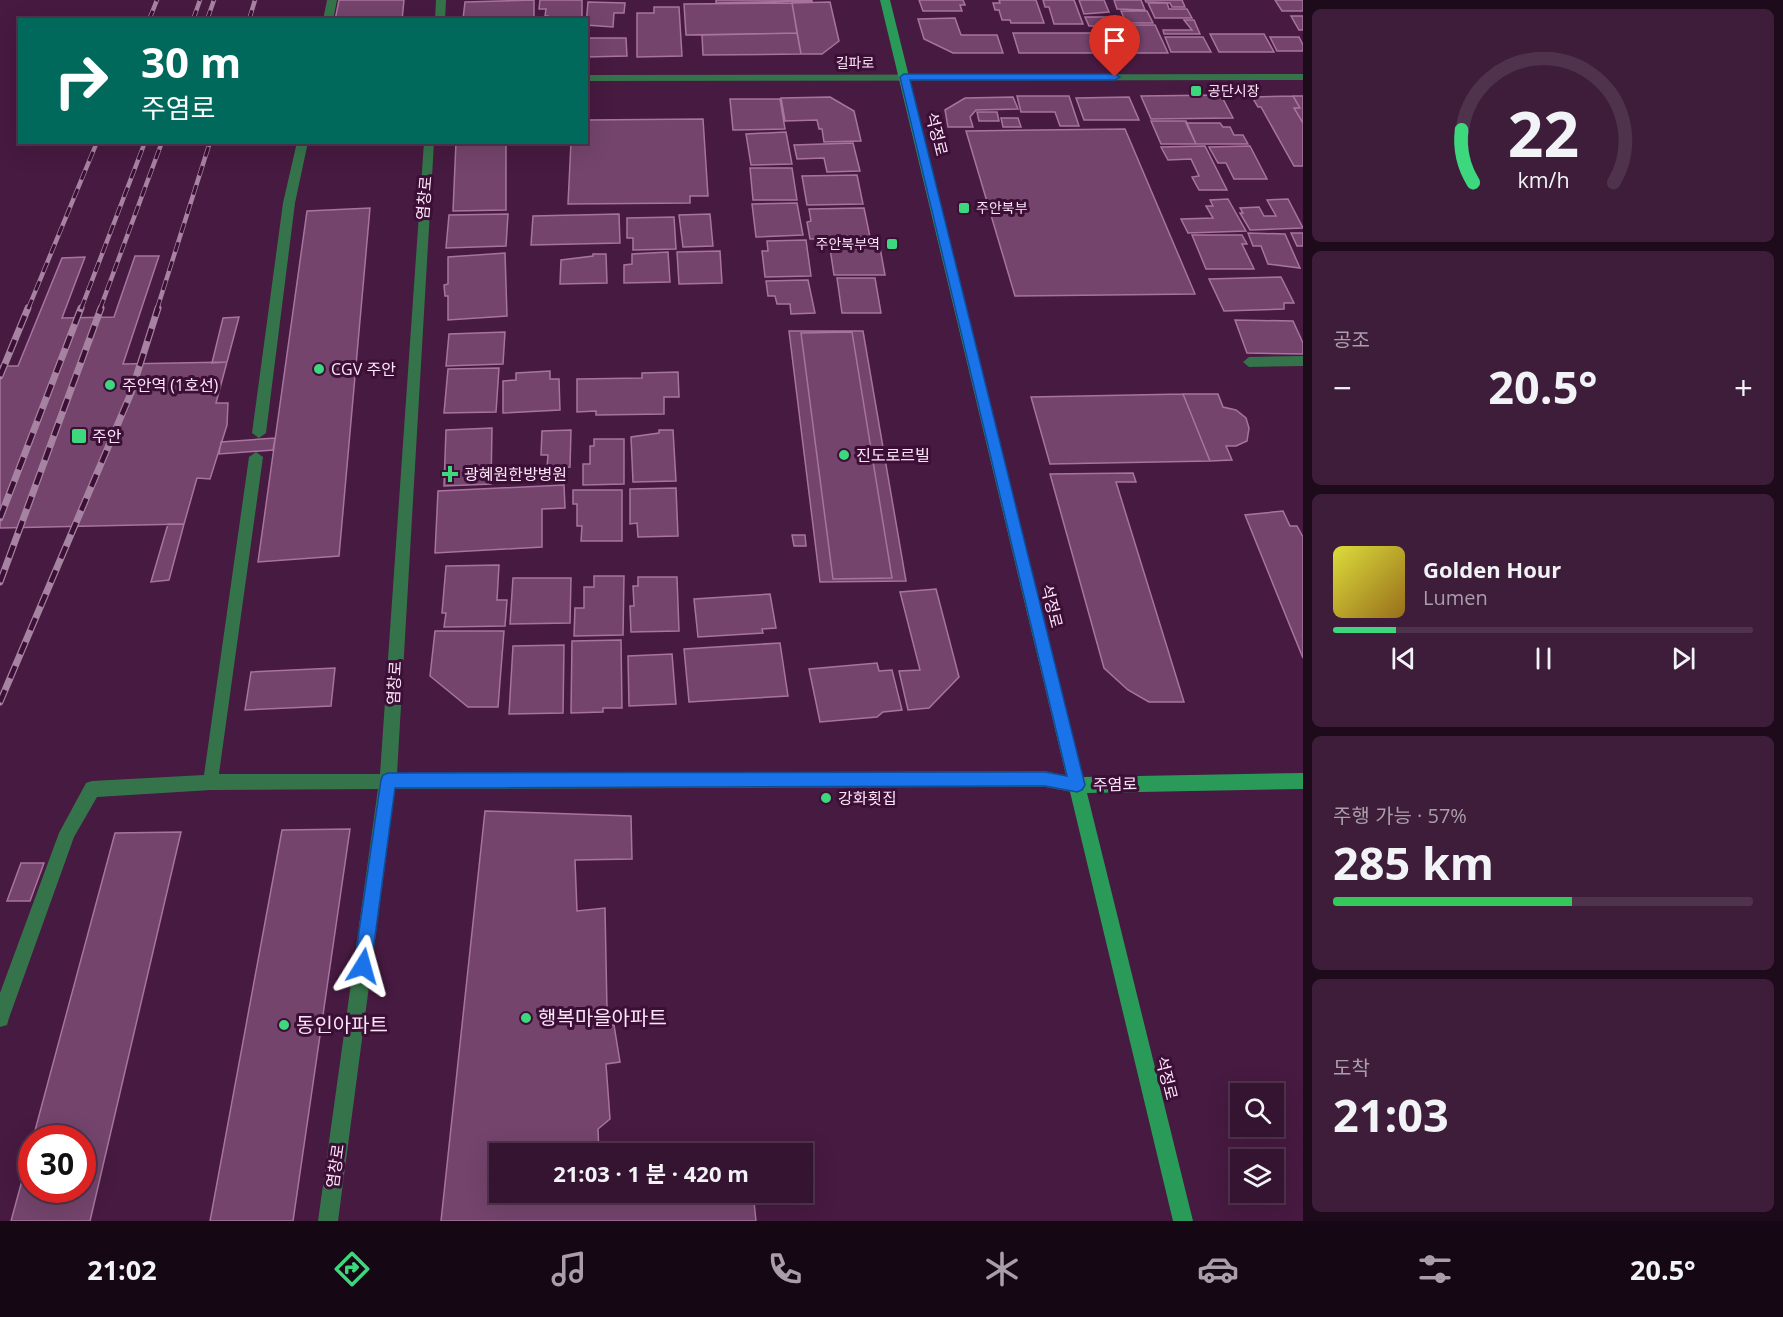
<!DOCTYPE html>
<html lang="ko">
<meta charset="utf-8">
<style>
body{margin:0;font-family:"Open Sans","Noto Sans KR",sans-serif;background:#3d1d39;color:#f1f3f6;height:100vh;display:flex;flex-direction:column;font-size:22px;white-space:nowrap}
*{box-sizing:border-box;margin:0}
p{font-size:20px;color:#aa9eab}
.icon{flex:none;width:33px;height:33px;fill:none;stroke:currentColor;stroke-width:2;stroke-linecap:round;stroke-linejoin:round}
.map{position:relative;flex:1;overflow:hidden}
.drawer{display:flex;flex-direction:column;gap:9px;padding:9px;background:#1d0b1b;width:480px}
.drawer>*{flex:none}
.top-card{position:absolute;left:18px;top:18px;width:570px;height:126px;border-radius:0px;box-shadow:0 6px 24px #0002,0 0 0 2px #4f334d;background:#00695c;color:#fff;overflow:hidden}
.tools{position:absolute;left:1230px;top:1083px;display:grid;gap:12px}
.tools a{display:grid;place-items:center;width:54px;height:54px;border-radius:0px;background:#351431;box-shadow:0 6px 24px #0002,0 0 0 2px #4f334d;font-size:30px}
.speed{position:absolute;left:18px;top:1125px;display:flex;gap:12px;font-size:30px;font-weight:700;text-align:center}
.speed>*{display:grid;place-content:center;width:78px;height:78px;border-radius:50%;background:#351431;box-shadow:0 6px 24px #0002,0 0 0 2px #4f334d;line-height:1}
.speed .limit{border:9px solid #d22;background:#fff;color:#111}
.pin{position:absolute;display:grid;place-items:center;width:51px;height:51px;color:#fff;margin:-62px -26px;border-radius:50% 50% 50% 0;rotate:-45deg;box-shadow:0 0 6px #0007}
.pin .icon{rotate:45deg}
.me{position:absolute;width:66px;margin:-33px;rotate:8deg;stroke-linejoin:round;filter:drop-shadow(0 0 4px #0008)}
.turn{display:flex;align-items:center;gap:21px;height:126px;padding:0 24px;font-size:27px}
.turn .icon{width:78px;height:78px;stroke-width:2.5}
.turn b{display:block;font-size:42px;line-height:51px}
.big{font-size:45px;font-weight:700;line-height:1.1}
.drawer .tile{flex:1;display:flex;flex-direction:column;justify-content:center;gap:9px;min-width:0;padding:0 21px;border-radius:9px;background:#3d1d39}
.drawer .dial{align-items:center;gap:0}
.dial svg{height:156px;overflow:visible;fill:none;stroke:#4f334d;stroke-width:7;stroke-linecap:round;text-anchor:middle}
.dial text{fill:#f1f3f6;stroke:none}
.song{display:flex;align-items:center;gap:18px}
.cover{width:72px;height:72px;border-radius:9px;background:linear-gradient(135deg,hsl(60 70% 55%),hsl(40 70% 35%))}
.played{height:6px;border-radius:3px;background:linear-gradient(90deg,#3dd77e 15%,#4f334d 15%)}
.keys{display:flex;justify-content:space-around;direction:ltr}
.heat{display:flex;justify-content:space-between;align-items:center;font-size:33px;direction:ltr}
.charge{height:9px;border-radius:4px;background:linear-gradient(90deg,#34c759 57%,#4f334d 0)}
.trip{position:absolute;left:489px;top:1143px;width:324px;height:60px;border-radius:0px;background:#351431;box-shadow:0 6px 24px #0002,0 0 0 2px #4f334d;font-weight:700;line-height:60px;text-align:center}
.menu{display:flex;height:96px;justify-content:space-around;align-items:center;background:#150814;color:#aa9eab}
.menu .icon{width:42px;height:42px}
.menu .current{color:#3dd77e}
.menu b{font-size:27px;color:#f1f3f6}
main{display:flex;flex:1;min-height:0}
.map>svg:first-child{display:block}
</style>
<main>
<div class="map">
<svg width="1303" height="1221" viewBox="0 0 1303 1221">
<rect width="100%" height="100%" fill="#471a41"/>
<path fill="#74446c" stroke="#a8749f" stroke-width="1.5" d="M339,0h65l-2,20h-67z
M534,0v18l-71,1 2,-17z
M540,0h42v20h-34v-4h-3l1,-7h-7z
M716,0h96v1l-96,2z
M919,0h44l2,5h-5l2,6h-39z
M999,0h37l8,23h-33l-1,-3h-8l-3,-10h-4l-2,-7h7z
M1043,0h31l9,24h-29l-5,-17h-4z
M1079,0h25l5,12 -25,2z
M1114,0h27l4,10 -28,-1z
M1145,0h37l3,7h-13l-2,-4 -24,-1z
M1275,0h28v11h-21z
M588,2l37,1 -1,10h-10l-1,14 -27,-2z
M830,2l9,39 -17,13h-21l-9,-51z
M792,3l5,30 -111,2 -2,-31z
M1148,3h19l2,6h18l5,9h-37z
M654,7h25l3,49 -45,1v-44h17z
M1121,11h26l6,12h-27z
M1291,16h12v14h-4z
M1085,17h28l4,9h-28z
M955,18l6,17h36l6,18h-50l-29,-14 -6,-20z
M1184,20h10l6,14h-36l-1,-4h29z
M1123,25h32l13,28h-33z
M1095,32l26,1 8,19h-26z
M797,33l4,21 -98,1 -1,-20z
M1013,33h79l8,20h-81z
M1210,34h54l10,18h-55z
M1165,37h38l8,15h-40z
M1270,37h29l4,8v6h-26z
M586,38h40l1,18 -41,1z
M1221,95l12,23 -82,1 -10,-23z
M1017,96h52l10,30h-19l-5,-14h-34z
M1293,96h10v27l-9,-15h6z
M1293,96l7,12h-6l9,15v43h-9l-33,-59h-3l-6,-10z
M830,97l24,14 7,30 -37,1 -2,-13h-3l-2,-9 -32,1 -4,-23z
M1013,97l5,12 -42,1 -6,7 3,10h-25l-3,-17 20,-12z
M1129,97l10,23h-55l-8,-22z
M730,99h50l5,30 -52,1z
M977,112h20l2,9h-20z
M1001,118h17l3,9h-18z
M703,119l5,77h-18v7l-122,1 3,-62h15v-22z
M1151,121h35l10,23h-35z
M1186,123h34l3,4h7l4,8h9l5,9h-52z
M1125,129l70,165 -180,2 -49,-165z
M786,132l6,32 -41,1 -5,-31z
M456,142h50v68l-53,1z
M853,143l7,28 -33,1 -3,-14 -27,1 -3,-14z
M1205,146l22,44h-28l-7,-13 7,-1 -8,-17 -23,1 -7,-13z
M1250,146l17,33h-33l-8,-16h-8l-9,-16z
M750,168h42l5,32h-44z
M857,175l6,29 -56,1 -5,-29z
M1228,199l18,32 -58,2 -7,-14 32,-1 -7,-12h7l-3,-6z
M1288,199l15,29 -53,2 -10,-17h3l-3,-5 19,-1 5,9h12l-9,-16z
M797,203l6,32 -47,2 -4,-33z
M370,208l-31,348 -81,6 49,-351z
M864,208l6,29 -60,2 -3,-17 4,-1 -2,-12z
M508,214l-2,32 -60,2 3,-33z
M619,214l1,29 -89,2 2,-29z
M710,214l3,32 -30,1 -4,-32z
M674,217l2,32 -43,1v-12h-6v-20z
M1248,233l37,1 15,34 -32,-4 -7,-18h-8z
M1291,233h12v13h-6z
M1192,235h50l5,9h-5l12,25h-48z
M806,240l5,36 -46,1 -3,-26h6l-1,-10z
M829,242h50l6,33h-51z
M720,251l2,32 -43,1 -2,-32z
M668,252l2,30 -46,1v-18l8,-1v-10z
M505,253l2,63 -59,4v-24h-3l-1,-11 4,-1v-27z
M593,254h13l1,29 -47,1 1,-24 32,-4z
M135,256h24l-36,108 104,-2 -11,41h12l-1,22 -17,54 -13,-1 -13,46 -184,4v-162h18l44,-108 23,-1 -23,61 52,-1z
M1281,277l13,26h-10v6l-60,2 -15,-32z
M837,278h38l6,35h-39z
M808,280l7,33 -24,1 -1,-10h-13l-2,-8h-7l-2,-15z
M239,317l-12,45 -15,1 11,-45z
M1235,320l58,1 10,22v11l-56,-1z
M789,331h74l43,250 -86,1z
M505,332l-2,32 -57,2 3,-32z
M852,332l40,246 -59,1 -32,-246z
M499,368l-3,44 -52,1 4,-44z
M550,371v8h9l1,31 -57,3v-32l13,-1v-7z
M678,372l1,25h-15v17l-68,1v-4l-19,1v-33l65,-1v-5z
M1183,394l27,67 -160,3 -19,-67z
M1183,394h35l5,13 13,3 10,8 3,10 -2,13 -11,5h-10l6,14 -22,1z
M492,428l-1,56 -47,2 2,-56z
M571,430l-1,37 -23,1 1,-13h-7l1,-24z
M659,430h14l3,51 -43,1 -2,-45 28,-4z
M275,438l-2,12 -54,4 2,-12z
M594,439h30v45l-41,1v-21h7v-18h4z
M1133,473l3,9h-20l68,220h-35l-21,-12 -24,-22 -54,-194z
M564,485l1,23 -23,1v38l-107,6 3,-62z
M676,488l2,48 -40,1 -1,-14 -7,1v-35z
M573,490h49v51h-41l1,-15h-5v-22h-4z
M1283,511l7,15h7l6,11v121l-58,-143z
M168,524h16l-15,56 -18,2z
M792,535h13l1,11h-12z
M499,565l-2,35h10l-2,26 -61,1 2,-14h-4l4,-47z
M594,576h30l-1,59 -49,1 1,-28h9v-21h10z
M638,577h39l2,54 -48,1 -1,-26h4l-1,-20h5z
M513,578h58l-1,45 -60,1z
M936,589l23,88 -30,31 -21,2 -9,-39 21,-1 -20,-78z
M770,594l6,34 -14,1 1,4 -65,4 -4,-38z
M435,631h69l-6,76h-30l-38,-31z
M621,640l1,68h-19v4l-32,1 1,-72z
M780,643l8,53 -99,6 -5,-53z
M564,645l-1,68 -54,1 4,-68z
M672,654l4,50 -47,2 -1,-50z
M877,663l2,8 13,-1 10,40 -19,2 -6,5 -57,5 -11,-53z
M335,668l-4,38 -86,4 6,-38z
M485,811l146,5 1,43 -57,1 2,51 28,-3 2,102h-21l4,16 24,-1 6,37 -14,2 4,55 -12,10 1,25h-99v38h253l3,29h-315z
M350,829l-57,392h-83l72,-391z
M181,832l-91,389h-79l21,-77v46h50v-52h-49l82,-305z
M21,863h23l-14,38h-23z"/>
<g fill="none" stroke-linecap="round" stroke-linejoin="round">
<path fill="#35744b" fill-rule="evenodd" d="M327,0h10l-4,20h-10z
M297,142h11l-13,61 -29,230 -7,5 -7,-5 31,-230z
M1303,356v10l-54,1 -6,-5 6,-5z
M256,452l7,5 -46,331 -6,2 -114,7 -23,40 -65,181 -2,7 -7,2v-34l59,-160 27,-50 6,-2 112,-6 45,-318z"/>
<path fill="#35744b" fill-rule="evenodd" d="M436,0h10l-1,20h-10z
M1303,74v6l-717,1v-6z
M424,142h10l-37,632 648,-3 38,8 2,6 -2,6 -6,2 -32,-6 -650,2 -57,432h-20l60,-432 -167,1 -6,-2 -2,-6 2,-6 6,-2h169z"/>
<path fill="#2a9a59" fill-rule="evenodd" d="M880,0h10l193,777 220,-4v16l-216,4 106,428h-20z"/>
<defs>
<path id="rail-far1" d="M149,20l8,-20
M193,20l7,-20
M207,20l7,-20
M249,20l6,-20
M28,309l69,-167
M81,309l64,-167
M100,309l62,-167
M157,309l53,-167"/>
<path id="rail" d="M0,376l28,-68
M0,518l81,-210
M0,582l101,-274
M0,702l131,-309 27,-85"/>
</defs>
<use href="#rail-far1" stroke="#a683a0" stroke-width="4.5"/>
<use href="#rail" stroke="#a683a0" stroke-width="7"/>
<use href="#rail-far1" stroke="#3b0f36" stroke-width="3" stroke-dasharray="10" stroke-linecap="butt"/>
<use href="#rail" stroke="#3b0f36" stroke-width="4.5" stroke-dasharray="13" stroke-linecap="butt"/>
</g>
<path fill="#1a73e8" stroke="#114b97" stroke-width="1.5" d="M904,74h211l5,3 -5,3h-205l175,705 -3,5 -5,2 -32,-6 -650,2 -24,178 -2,6 -6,2 -6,-2 -3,-6 27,-186 2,-5 5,-2 657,-1 22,4 -167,-699z"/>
<g fill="#3dd77e" stroke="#3b0f36" stroke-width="2">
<rect x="1190" y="85" width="12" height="12" rx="3"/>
<rect x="958" y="202" width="12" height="12" rx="3"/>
<rect x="886" y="238" width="12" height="12" rx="3"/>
<circle cx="319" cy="369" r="6"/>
<circle cx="110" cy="385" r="6"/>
<rect x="71" y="428" width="16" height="16" rx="3"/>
<circle cx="844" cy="455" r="6"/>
<path d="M447 465h6v6h6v6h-6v6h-6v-6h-6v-6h6z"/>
<circle cx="826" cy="798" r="6"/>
<circle cx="526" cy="1018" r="6"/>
<circle cx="284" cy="1025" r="6"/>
</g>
<g text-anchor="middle" stroke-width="6" stroke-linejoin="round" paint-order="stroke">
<g font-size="14" fill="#fde5f8" stroke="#3b0f36">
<text x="855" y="68">길파로</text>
</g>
<g font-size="14" fill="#fde5f8" stroke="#3b0f36" text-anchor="start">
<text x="1208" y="96">공단시장</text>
<text x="976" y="213">주안북부</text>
<text x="880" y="249" text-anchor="end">주안북부역</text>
</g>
<g font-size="16" fill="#fde5f8" stroke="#3b0f36">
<text transform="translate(937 134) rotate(76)" y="6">석정로</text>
<text transform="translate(424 198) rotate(-85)" y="6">염창로</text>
<text transform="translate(1052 606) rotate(76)" y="6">석정로</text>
<text transform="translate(394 683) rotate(-87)" y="6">염창로</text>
<text transform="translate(1115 784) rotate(-1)" y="6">주염로</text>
<text transform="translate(1167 1078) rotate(76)" y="6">석정로</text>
<text transform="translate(335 1166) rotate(-82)" y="6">염창로</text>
</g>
<g font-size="16" fill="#fde5f8" stroke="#3b0f36" text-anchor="start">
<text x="331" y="375">CGV 주안</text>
<text x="122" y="391">주안역 (1호선)</text>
<text x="92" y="442">주안</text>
<text x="856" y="461">진도로르빌</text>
<text x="464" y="480">광혜원한방병원</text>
<text x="838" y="804">강화횟집</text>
</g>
<g font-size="20" fill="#fde5f8" stroke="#3b0f36" text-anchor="start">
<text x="538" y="1025">행복마을아파트</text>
<text x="296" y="1032">동인아파트</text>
</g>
</g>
</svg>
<div class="tools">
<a><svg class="icon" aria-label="search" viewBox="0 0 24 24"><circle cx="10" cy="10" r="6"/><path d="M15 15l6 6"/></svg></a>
<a><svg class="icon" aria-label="layers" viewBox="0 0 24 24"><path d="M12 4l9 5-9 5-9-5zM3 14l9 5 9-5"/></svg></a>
</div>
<div class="speed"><div class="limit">30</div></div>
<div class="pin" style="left:1115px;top:77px;background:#d93025"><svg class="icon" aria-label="arrive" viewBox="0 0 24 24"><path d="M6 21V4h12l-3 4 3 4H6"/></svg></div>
<svg class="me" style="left:363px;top:966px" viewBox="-20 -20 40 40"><path d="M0-17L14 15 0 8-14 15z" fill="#1a73e8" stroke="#fff" stroke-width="4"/></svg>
<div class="trip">21:03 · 1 분 · 420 m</div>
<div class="top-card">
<div class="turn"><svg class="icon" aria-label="right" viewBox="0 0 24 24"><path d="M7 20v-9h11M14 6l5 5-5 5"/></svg><div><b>30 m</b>주염로</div></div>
</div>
</div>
<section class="drawer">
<div class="tile dial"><svg viewBox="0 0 100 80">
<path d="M14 69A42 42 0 1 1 86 69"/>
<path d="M14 69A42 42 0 0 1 8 42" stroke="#3dd77e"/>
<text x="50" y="56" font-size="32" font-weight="700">22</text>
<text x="50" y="72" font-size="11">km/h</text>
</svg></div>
<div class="tile"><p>공조</p>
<div class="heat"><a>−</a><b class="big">20.5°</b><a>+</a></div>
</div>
<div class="tile">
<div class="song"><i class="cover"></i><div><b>Golden Hour</b><p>Lumen</p></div></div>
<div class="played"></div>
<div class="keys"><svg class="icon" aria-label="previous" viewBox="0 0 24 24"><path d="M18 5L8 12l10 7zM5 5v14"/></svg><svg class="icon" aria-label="pause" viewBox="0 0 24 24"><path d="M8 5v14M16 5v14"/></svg><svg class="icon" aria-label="next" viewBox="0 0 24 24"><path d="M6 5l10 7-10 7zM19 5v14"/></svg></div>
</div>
<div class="tile"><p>주행 가능 · 57%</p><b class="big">285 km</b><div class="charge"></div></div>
<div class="tile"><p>도착</p><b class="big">21:03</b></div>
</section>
</main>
<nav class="menu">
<b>21:02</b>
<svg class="icon current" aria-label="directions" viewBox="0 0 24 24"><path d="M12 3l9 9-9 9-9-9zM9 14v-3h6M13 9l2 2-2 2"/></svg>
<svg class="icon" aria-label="music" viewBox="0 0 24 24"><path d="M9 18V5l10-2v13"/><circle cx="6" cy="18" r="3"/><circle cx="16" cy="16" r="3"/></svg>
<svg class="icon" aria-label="phone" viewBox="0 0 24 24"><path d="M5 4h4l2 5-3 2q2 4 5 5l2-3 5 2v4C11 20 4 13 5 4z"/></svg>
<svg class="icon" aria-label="climate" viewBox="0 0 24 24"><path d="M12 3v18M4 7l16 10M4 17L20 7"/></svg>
<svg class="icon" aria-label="car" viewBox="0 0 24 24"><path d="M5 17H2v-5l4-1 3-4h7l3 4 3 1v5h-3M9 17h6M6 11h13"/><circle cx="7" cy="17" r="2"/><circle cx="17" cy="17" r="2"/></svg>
<svg class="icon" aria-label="filters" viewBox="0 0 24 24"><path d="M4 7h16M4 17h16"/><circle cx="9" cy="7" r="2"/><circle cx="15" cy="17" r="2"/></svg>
<b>20.5°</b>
</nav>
